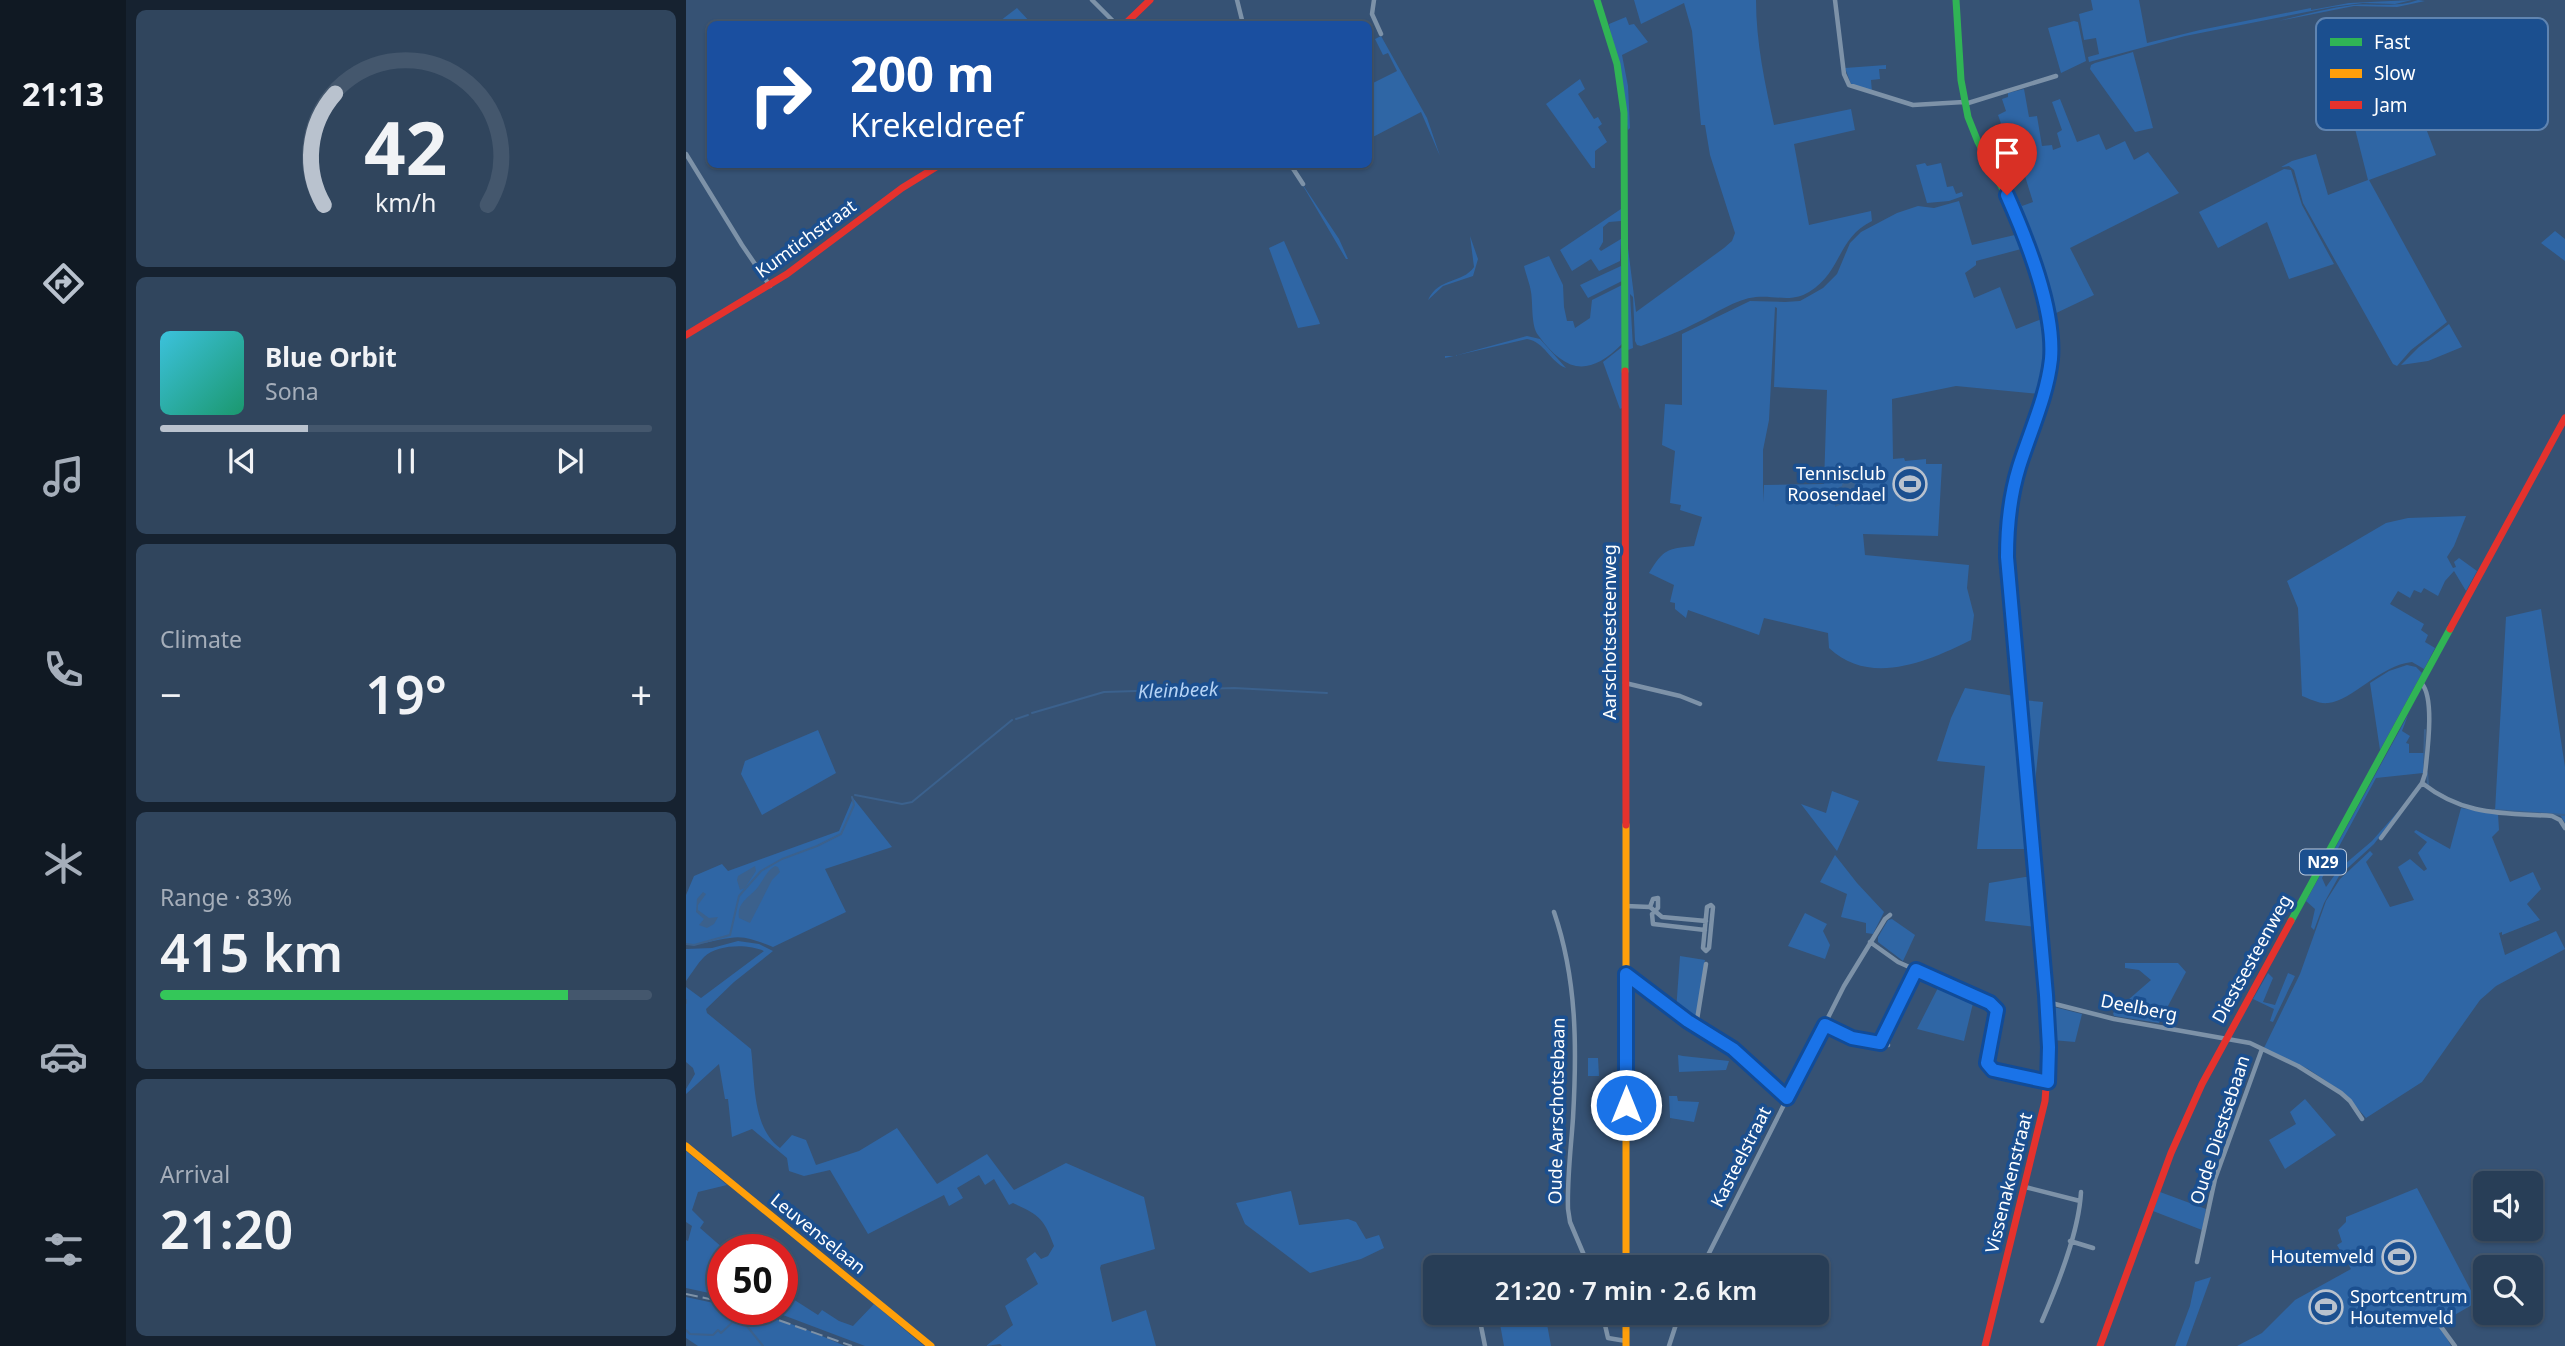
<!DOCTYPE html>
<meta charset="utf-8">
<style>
body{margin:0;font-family:"Noto Sans",sans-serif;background:#30455d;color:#f1f3f6;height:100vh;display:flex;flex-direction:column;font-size:26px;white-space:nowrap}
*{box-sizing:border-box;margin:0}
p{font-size:23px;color:#a5aeba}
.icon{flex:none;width:38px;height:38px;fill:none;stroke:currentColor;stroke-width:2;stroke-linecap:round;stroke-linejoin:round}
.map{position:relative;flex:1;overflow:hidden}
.sheet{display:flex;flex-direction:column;gap:10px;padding:10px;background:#162230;width:560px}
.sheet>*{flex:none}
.hud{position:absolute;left:21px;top:21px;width:665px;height:147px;border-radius:10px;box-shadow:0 2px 5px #0004,0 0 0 2px #44576d;background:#1a4fa0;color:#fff;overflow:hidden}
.tools{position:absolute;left:1787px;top:1171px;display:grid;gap:14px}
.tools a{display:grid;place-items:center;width:70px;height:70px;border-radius:10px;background:#283e57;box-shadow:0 2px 5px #0004,0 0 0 2px #44576d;font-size:35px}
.speed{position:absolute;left:21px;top:1234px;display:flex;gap:14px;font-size:35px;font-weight:700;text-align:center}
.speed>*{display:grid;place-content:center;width:91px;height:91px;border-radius:50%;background:#283e57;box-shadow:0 2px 5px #0004,0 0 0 2px #44576d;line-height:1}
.speed .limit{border:10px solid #d22;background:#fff;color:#111}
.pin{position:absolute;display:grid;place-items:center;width:60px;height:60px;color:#fff;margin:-72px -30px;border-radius:50% 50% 50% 0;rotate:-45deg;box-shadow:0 0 7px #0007}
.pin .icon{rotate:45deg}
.me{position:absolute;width:77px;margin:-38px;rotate:0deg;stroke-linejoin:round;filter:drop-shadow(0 0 5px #0008)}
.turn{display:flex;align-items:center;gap:24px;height:147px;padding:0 28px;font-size:32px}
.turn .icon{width:91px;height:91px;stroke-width:2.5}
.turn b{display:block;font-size:49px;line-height:60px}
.big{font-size:52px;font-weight:600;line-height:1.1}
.sheet .card{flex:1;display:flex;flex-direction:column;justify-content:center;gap:10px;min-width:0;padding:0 24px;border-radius:10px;background:#30455d}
.sheet .dial{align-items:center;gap:0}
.dial svg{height:182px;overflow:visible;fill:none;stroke:#44576d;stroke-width:7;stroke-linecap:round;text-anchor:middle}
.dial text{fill:#f1f3f6;stroke:none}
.song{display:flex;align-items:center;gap:21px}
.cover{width:84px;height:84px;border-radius:10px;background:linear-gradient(135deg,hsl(190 70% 55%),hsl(160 70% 35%))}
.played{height:7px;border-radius:4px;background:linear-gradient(90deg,#b9c2ce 30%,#44576d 30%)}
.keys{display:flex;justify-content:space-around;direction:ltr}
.heat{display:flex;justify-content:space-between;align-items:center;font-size:38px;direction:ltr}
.charge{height:10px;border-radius:5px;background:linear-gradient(90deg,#34c759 83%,#44576d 0)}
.trip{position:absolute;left:737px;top:1255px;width:406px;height:70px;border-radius:10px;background:#283e57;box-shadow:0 2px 5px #0004,0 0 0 2px #44576d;font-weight:600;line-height:70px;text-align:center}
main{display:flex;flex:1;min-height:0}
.menu{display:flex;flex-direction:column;width:126px;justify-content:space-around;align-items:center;background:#101923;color:#a5aeba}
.menu .icon{width:49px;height:49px}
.menu .selected{color:#b9c2ce}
.menu b{font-size:32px;color:#f1f3f6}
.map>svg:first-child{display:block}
</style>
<main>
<nav class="menu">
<b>21:13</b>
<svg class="icon selected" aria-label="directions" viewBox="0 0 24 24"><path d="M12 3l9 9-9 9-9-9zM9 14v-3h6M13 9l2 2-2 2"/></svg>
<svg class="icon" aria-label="music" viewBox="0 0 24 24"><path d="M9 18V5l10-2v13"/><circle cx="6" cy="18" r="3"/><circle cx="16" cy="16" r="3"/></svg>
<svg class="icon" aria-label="phone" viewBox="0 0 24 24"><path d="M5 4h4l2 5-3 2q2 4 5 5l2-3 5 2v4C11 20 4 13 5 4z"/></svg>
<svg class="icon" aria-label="climate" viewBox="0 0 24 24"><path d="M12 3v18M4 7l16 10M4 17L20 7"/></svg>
<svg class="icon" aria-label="car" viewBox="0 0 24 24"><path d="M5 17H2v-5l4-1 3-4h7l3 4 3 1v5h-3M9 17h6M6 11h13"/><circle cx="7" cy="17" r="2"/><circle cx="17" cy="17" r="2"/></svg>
<svg class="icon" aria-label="filters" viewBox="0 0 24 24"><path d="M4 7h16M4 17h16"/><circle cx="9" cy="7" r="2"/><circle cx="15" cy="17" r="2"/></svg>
</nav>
<section class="sheet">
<div class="card dial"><svg viewBox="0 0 100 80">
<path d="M14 69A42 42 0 1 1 86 69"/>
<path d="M14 69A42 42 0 0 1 19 20" stroke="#b9c2ce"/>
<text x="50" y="56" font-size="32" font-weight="700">42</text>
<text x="50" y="72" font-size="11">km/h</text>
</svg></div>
<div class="card">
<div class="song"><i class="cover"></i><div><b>Blue Orbit</b><p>Sona</p></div></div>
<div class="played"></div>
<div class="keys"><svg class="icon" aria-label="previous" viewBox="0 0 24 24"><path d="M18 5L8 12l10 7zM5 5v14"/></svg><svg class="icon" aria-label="pause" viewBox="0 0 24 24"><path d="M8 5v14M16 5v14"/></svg><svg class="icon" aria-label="next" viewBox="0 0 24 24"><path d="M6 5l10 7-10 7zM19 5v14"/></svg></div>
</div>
<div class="card"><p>Climate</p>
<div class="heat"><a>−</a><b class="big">19°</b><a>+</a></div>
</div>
<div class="card"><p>Range · 83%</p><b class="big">415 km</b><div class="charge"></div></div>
<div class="card"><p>Arrival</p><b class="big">21:20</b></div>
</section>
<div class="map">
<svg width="1879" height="1346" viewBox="0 0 1879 1346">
<rect width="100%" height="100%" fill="#365274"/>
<path fill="#2f66a5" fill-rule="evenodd" d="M948,0h122c0,42 9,84 18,125l77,-16 4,21 -61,14 15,81 62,-14 1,10c-35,17 -30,51 -63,71 -18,11 -34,3 -53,5 -21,2 -41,17 -60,26 -17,9 -36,16 -55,23l-4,-1 -2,-4 -2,-44 -3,-3 3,54 -5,2v-102l8,64 88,-64 8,-7 3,-8 -25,-78 -5,-30h-4l-9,-94 -8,-28 -43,21z
M1405,0h48l8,43 53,-13 111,-22v2l38,-7 63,-3 -17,4 -32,-1 -31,4 -147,29 -96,26 -1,-5 11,-3 -3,-16 -12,2 -5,-26 14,-4z
M1732,0l7,1 -28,6 -43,-1 -76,15c25,-6 50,-13 75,-16 23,-2 44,3 65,-5z
M331,8l15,16h-36z
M940,17l3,8 5,-1 14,18 -26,13 6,31 2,42 -2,2 -19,-106z
M1388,21l4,1 8,39 -25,12 -13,-45z
M695,36l46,82 13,38 -19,-44 -52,27v-54l28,-14 -9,-18 -5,2 -8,-16z
M1447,52l20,76 -18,4 -45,-63 1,-4 4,-2z
M1200,65v4h-7l1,10 -9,1 1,12 -21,-8 -6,-16z
M894,79l5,10 -7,5 16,25 4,-2 4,7 -4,3 9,15 -12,9v17h-3l-46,-64z
M1338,89l5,28 8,-1 5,30 10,-1 1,5 8,-3 -4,-14 5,-3 -10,-28 8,-3 17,43 22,-8 7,16 19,-9 9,19 14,-8 31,41 -109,55 24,47 -42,20 -41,-117 -18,-36 13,-6 10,20 -8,4 14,26 11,-4 -18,-58 -12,4 -8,-12 -3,1 -1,-2 12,-6 -5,-14 8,-4 -4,-12 6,-2v-4z
M1708,118l3,11 27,-6 12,32 -67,25 78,142 -36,28 -14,16 -4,-2 -90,-161 -9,-33 -5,-4 -8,1 11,-6 24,-7 12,41 40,-15 -15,-59z
M1239,163l2,3 14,-3 6,24 6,-1 3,8 6,-2 1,4 -14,5 -22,2 -11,-38z
M1598,169l7,1 11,35 32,59 -45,15 -22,-57 -49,26 -19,-36z
M613,179l40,60 9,20h-2z
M1273,201l13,44 47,-11 6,14 -49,13v4l-11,8 9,25 26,-11 16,42 31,-12 1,35 -8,42 -84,-8 -64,13 1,60 11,-1 1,3 21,-2v5h16l-4,72 -75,-2 2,21 104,10 -2,23 7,27 -3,25c-42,21 -101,47 -142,8l-1,-15 -64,-15 -5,17 -71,-25 -2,8 -11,-9v-6l-5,-1 4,-17 -25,-12c15,-24 17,-24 45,-27l8,-29 -22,-7 1,-5 -11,-2 5,-52 -13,-6 3,-41 17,1v-71l68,-33 35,1 15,-1 9,-5 14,-8 14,-14 13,-31 11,-11 36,-19 21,-7 16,2zM1089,307l2,1 -3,79 53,3 -3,94 -60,1 -1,17v-52l6,-30z
M935,209v12l-12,1 -6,5v15l-4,7 2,2 20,-12 -1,22 -21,10 -8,-12 -19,12 -12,-21z
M1869,231l10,8v22l-24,-18z
M784,236l8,23 -5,17 -30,10 -15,14c11,-23 34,-16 46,-33z
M598,241l35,80 1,3 -22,4 -29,-80z
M863,256l14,29 1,22 3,14h6l2,7 15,-10 2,-18 30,-15v59c-34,34 -57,28 -84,-9 -7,-9 -5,-31 -7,-43 -1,-8 -5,-17 -7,-26z
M935,266l1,15 -34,17 -8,-13z
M1763,324l13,23 -34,14 -27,4 18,-18z
M841,336l13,3 26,29c-16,-6 -21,-26 -39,-29l-82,19v-2h9z
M936,347v61l-2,1 -17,-47z
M1780,516l-12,30 -7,11 6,11 3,-1 -2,-5 5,-4 18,13 -11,20 -12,-20 -9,10 -7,15 -14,-8 -3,5 -7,-3 -4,8 -12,-7 -8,13 34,20 -3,6 7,5 -3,7 10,6 -11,21 -12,-7c-32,3 -60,39 -84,41 -9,1 -18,-4 -26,-7l-4,-88 -11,-27 99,-58 22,-5z
M1855,609l24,158v56l-5,-8 -65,-4 11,-194z
M1721,665l9,2 6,6 -42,77 -10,-67 19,-12z
M1279,688l49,8 16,153h-53l8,-83 -48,-5 14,-43z
M1337,700l20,2 -8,82h-5z
M1722,715l-6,16 8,5 -4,7 3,1v9h16l-2,20 -47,5 -54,100 4,9 13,-18 33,-28 30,-34 -28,37 -35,32 -15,27 -10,27 -3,-3 4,-18 -9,-8z
M132,730l18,43 -74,42 -21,-41 4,-13z
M1146,791l27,10 -22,50 -36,-47 25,9z
M167,798l39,49 -67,22 21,43 -73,35c-14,-5 -27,-12 -43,-9 -18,2 -25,7 -44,6v-49l8,-19 28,-12 6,7 111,-40z
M1775,808l37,6 1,16 -7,7 18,45 23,-10 8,17 -14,15 13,16 -38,15v-3l-3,1 6,22 51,-24 9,18 -69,37 -16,14 -58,82 -56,36 -22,-25 -36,-24 -44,-21 36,-74 26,-73 14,-22 30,-28 3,3 -7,8 24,45 24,-7 -16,-33 12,-8 14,12 3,-2 -9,-16 9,-11 -13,-10 2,-2 34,19z
M1149,855l22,28 27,29 -11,22 -7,-1v-10l-25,-6 6,-23 -27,-12z
M1339,877h8l4,50 -52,-6 4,-38z
M1119,913l22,11 -4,7 7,14 -5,14 -37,-13z
M1206,919l23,16 -12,26 -25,-19v-5l10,-17z
M52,941l21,3 14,7 -39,31 -28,27 1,4 44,36c4,31 1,79 29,99l12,-13 14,5 10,25 43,-14 38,-23 40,56 50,-30 27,36 52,-27 78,34 11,52 -54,16 -1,3 12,54 34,-12 10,36h-154l-2,-2 -14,2 27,-21 -8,-19 33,-22 -12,-25 9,-7 6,7 7,-3 6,-10c-10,-28 -15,-31 -41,-43l-4,2 -15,-26 -9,6 -6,-10 -22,13 6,10 -14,8 -5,-11 -76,39 -38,-64 -26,6 -15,-5 -2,-13 -35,-29 -20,8 -4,-38h-3l-6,-35 -33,30v-5l9,-15 -2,-6 -7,-6v-75l15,11 63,-47c-16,-7 -46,-7 -60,6 -7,7 -12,16 -18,24v-32l26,-1z
M994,956l25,4 -10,63 -19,-12z
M1439,963h53l8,9 -27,51 -45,-7 -1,-3 38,-33 -12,-10 -14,-2z
M1582,973l5,5 -10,24 12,3 13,-32 7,3 -22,46 -3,-1 4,-12 -21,-10z
M1254,984l34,15 -10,42 -47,-12z
M1368,1007l28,7 -7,28 -23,-2 -2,-31z
M992,1055l5,1 46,5 -3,9 -47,2z
M902,1058h10l1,18h-11z
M983,1096h8l1,5 21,1 -5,20 -24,-4z
M1619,1099l31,36 -51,34 -16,-29 27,-16 -6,-12z
M0,1151l41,34 -29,7 -6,18 12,12 -4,6 24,21 -1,47 -37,-8v-48l2,1 4,-15 -6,-4z
M1731,1188l60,114 -38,22 12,22h-214l25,-13 33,-33 56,-31 -14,-24 5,-3 -4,-12 8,-8v-5z
M605,1191l8,34 49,-6 8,3 10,17 13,-4 5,13 -23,11 -51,14 -65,-49 -9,-21z
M1474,1192l46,17 -4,21 -49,-19z
M1525,1277l-25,69h-11l15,-40 5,-24z
M96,1292l36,23 4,-5 17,11 14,5 21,-22 50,42h-59l-98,-37h15z
M0,1297l37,8v4c38,0 87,22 122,37h-147l-12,-8z
M812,1313h47l6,33h-47z"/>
<path fill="#3b618d" d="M1159,471l11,1c-2,21 -1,27 -21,35l1,-18 6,-3z
M69,866l1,5 -11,17 -5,2 -3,-10 1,-4z
M89,866l3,1 2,5 -8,8 -22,43 -11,-5c-3,-17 14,-22 21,-34 5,-7 7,-13 15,-18z
M17,892l3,2 -8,11v5l11,8 9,-1 -4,7 -7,4 -8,-3 5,-6 -8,-7 1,-13z"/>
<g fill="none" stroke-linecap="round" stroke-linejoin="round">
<path stroke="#3b618d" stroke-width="2" d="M346,713l72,-21 130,-4 93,5
M330,719l12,-4
M1738,764l1,-34
M1741,773l1,11
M169,795l47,9 10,-2 100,-82
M1808,810l71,5
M0,944l8,1 36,-10 9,-39 22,-25 21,-12 35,-13 24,-12 13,-29 -2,-8
M0,1000v3
M0,1330l4,4 23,1 5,-5 3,3 14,-13 11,5 17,21"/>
<path stroke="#7d92a8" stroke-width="4.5" d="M406,0l24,24
M551,0l6,24
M688,0l-2,14 9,20
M1149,0l9,74 5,11 64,20 51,-3
M1279,104l91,-28
M0,154l56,91 28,41
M604,164l13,20
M939,683l55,13 20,8
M1736,783c42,33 80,30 130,33l8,4 5,8
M1695,838l41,-55 3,-9c2,-20 10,-75 -3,-90
M1025,905l2,2 -4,41 -3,3 -3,-3 4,-41z
M940,906l24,1 12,10 44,4
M964,907l3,-8 5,-1v10l-6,6 1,10 52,6
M868,912c23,67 23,136 19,206 -2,30 -6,61 -5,91l2,13 19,45
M1184,942l28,20 92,41 7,7 -10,53 6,7 54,12
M941,975l45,35 61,39 54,49
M1361,1002l67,17 136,24 48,23 43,27 9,8 12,18
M1139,1025l27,13 36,7
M1010,1026l10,-62
M1194,1043l36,-73
M1339,1187l55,14
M1384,1241l23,7
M1511,1262l18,-83 47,-130
M1016,1267l142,-281 41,-67 5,-4
M916,1312l6,26 18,3
M1356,1321c16,-37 37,-89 39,-129
M1753,1324l16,22
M795,1326l4,20
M983,1346l11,-34"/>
<path stroke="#30b455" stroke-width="7" d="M911,0l20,64 7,49 1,258
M1270,0l5,80 7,37 10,25 33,63 34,94 6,26v35l-30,107
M1605,921l159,-292"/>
<path stroke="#ff9f0a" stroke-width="7" d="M1335,467l-12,52 -2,38 31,348
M940,825v442
M0,1146l245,200
M940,1312v34"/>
<path stroke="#e5322d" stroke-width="7" d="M439,24l25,-24
M0,335l101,-61 115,-86 39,-24
M939,371l1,454
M1764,629l115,-211
M1299,1346l60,-245 4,-54 -11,-142
M1414,1346l71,-193 31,-69 89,-163"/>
<path stroke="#7e92a7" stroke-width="2" stroke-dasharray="12 5" stroke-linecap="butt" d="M0,1294l37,8
M61,1309l105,37"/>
</g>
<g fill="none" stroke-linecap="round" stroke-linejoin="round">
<defs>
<path id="route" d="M940,1105v-131l62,47 45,28 54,49 38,-73 27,13 28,5 36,-73 74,33 7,7 -10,53 6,7 55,12 1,-35 -3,-52 -39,-438c0,-30 3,-61 12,-90 11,-35 28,-71 32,-108 4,-50 -24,-119 -44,-164"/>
</defs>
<use href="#route" stroke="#114b97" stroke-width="18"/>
<use href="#route" stroke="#1a73e8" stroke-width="12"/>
</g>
<defs>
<symbol id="stadium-ring" viewBox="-11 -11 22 22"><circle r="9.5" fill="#1b4f8f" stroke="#b9c2ce" stroke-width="1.5"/><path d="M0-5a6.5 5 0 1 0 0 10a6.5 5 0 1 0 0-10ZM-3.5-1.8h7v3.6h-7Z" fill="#b9c2ce"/></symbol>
</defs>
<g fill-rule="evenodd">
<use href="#stadium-ring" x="1205" y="465" width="38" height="38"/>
<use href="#stadium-ring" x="1694" y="1238" width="38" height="38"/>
<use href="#stadium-ring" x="1621" y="1288" width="38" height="38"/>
</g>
<g text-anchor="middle" stroke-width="7" stroke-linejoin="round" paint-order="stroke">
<rect fill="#1b4f8f" stroke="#bbcadd" stroke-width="2" x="1614" y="849.5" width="46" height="25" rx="5"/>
<g font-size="16" font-weight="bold" fill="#fff">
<text x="1637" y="868">N29</text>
</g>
<g font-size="18" fill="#fff" stroke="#1b4f8f">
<text transform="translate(120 239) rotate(-36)" y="6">Kumtichstraat</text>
<text transform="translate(924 632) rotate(-90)" y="6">Aarschotsesteenweg</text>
<text transform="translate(1566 959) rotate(-61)" y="6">Diestsesteenweg</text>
<text transform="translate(1453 1008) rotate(11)" y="6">Deelberg</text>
<text transform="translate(871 1111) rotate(-89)" y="6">Oude Aarschotsebaan</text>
<text transform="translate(1534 1130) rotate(-72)" y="6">Oude Diestsebaan</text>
<text transform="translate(1055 1157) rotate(-63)" y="6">Kasteelstraat</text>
<text transform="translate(1323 1183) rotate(-76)" y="6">Vissenakenstraat</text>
<text transform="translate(132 1234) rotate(39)" y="6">Leuvenselaan</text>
</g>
<g font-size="18" fill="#fff" stroke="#1b4f8f" text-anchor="end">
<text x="1200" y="480">Tennisclub<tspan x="1200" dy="21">Roosendael</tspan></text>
<text x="1688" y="1263">Houtemveld</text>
<text x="1664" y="1303" text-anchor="start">Sportcentrum<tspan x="1664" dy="21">Houtemveld</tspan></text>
</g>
<g font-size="19" font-style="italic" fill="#b5d3f5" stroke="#1b4f8f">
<text transform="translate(492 690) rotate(-2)" y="7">Kleinbeek</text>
</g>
</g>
<rect x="1630" y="18" width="232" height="112" rx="10" fill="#1b4f8f" stroke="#5f84b1" stroke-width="2"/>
<rect x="1644" y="38" width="32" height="8" fill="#30b455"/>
<rect x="1644" y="69" width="32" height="9" fill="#ff9f0a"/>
<rect x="1644" y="101" width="32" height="8" fill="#e5322d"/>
<g font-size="19" fill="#fff">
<text x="1688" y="49">Fast</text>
<text x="1688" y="80">Slow</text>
<text x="1688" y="112">Jam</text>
</g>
</svg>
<div class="tools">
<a><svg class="icon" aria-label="sound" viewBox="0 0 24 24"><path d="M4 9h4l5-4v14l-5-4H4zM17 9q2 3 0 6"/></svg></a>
<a><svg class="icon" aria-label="search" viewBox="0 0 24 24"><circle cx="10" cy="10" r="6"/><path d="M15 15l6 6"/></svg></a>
</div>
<div class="speed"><div class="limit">50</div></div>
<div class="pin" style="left:1321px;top:195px;background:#d93025"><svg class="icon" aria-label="arrive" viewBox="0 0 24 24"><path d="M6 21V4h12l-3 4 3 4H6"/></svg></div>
<svg class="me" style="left:940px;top:1105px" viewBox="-20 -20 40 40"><circle r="17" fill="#1a73e8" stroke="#fff" stroke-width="3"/><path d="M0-11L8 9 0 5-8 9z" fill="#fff"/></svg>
<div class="trip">21:20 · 7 min · 2.6 km</div>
<div class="hud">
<div class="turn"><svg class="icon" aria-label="right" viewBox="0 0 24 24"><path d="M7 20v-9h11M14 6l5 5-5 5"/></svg><div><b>200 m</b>Krekeldreef</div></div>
</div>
</div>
</main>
